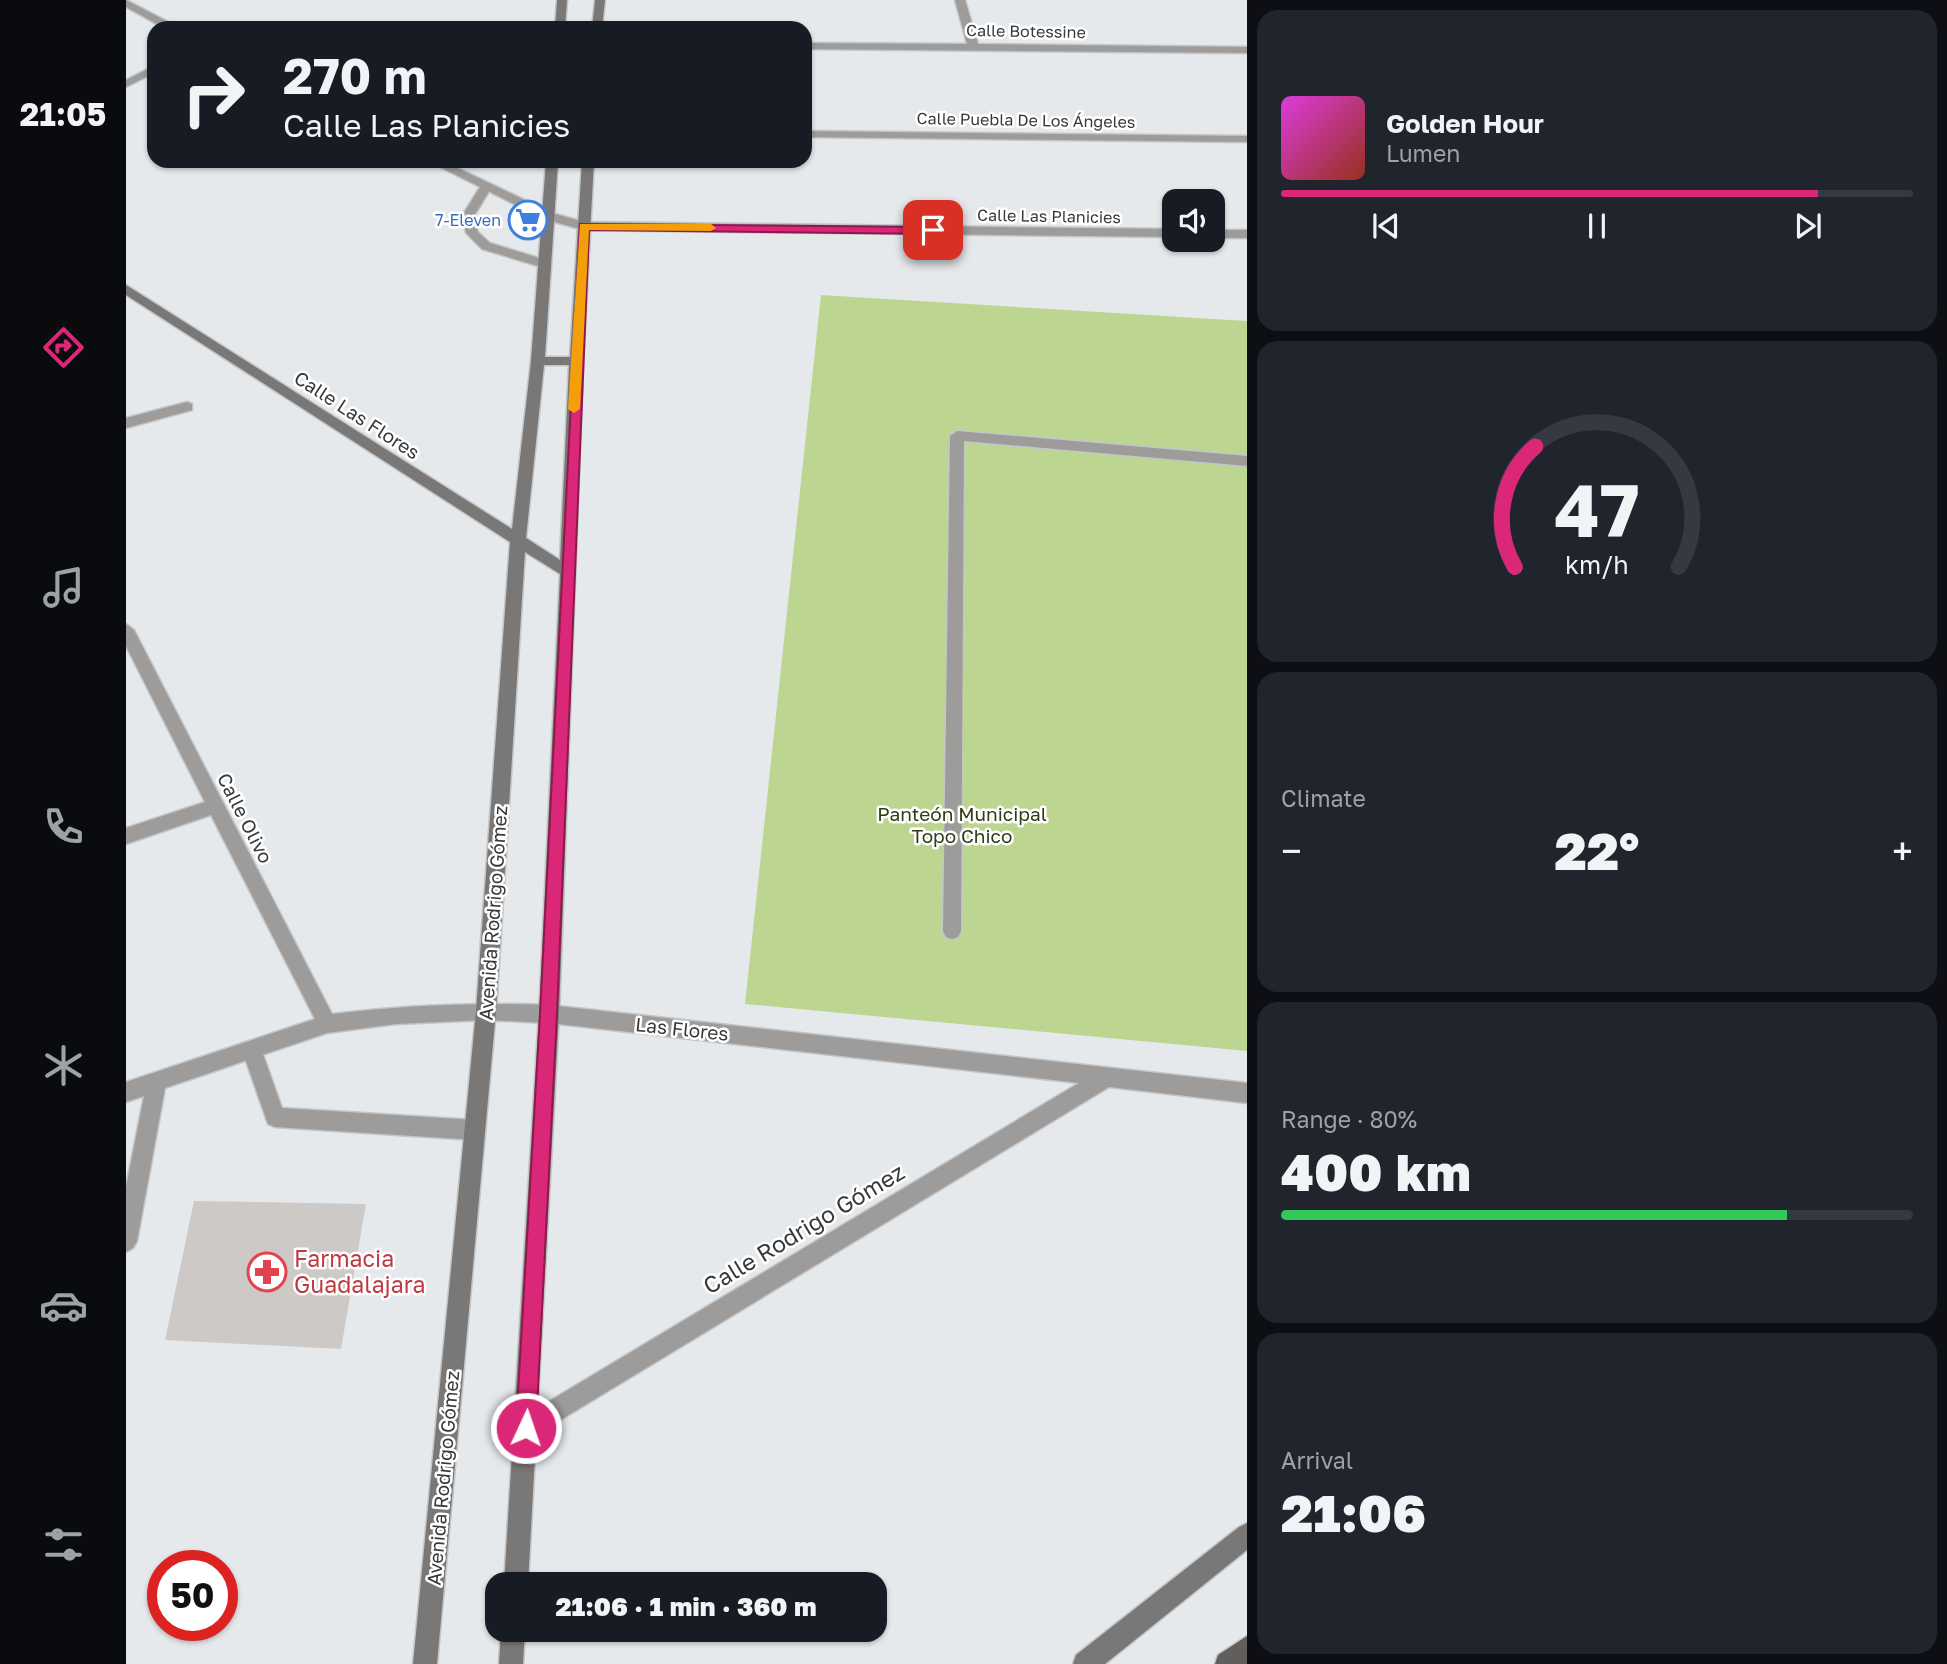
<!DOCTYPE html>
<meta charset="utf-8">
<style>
body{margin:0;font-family:"Golos Text",sans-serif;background:#20242c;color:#f1f3f6;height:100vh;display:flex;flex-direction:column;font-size:26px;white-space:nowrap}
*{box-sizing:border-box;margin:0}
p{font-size:23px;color:#9ea1a6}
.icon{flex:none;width:38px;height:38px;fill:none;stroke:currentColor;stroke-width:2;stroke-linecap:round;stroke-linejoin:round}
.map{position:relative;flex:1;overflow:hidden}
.sheet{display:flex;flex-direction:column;gap:10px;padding:10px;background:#0d0f14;width:700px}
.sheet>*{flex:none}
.hud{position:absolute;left:21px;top:21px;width:665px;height:147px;border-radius:21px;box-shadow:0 2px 5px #0004;background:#171b24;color:#f1f3f6;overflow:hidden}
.tools{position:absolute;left:1036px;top:189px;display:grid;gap:14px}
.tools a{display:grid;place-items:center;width:63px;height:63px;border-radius:14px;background:#171b24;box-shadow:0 2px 5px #0004;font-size:35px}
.speed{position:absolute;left:21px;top:1550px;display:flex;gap:14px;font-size:35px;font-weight:700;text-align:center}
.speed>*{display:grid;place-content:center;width:91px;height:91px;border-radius:50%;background:#171b24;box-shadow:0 2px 5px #0004;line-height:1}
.speed .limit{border:10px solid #d22;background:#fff;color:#111}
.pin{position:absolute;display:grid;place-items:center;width:60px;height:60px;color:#fff;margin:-30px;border-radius:14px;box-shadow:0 4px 10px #0006}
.me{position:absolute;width:77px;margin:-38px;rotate:3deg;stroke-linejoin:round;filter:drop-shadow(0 0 5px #0008)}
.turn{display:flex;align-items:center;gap:24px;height:147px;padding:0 21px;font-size:32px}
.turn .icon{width:91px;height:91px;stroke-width:2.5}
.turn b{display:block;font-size:49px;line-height:60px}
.big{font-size:52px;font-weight:800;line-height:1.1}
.sheet .card{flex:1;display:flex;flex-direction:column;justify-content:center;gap:10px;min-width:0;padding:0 24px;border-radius:21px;background:#20242c}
.sheet .dial{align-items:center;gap:0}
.dial svg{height:182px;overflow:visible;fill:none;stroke:#363941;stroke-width:7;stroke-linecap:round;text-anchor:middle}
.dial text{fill:#f1f3f6;stroke:none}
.song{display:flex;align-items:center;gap:21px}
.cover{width:84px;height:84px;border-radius:10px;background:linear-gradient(135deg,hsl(300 70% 55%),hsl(10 70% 35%))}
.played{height:7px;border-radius:4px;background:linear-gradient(90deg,#db2777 85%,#363941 85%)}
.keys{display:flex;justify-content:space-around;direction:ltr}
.heat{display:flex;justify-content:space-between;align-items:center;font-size:38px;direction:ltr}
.charge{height:10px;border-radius:5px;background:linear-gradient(90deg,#34c759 80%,#363941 0)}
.trip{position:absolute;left:359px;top:1572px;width:402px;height:70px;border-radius:21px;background:#171b24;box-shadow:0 2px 5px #0004;font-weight:800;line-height:70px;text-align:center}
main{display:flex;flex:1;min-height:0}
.tab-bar{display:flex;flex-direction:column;width:126px;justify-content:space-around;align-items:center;background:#090b0e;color:#9ea1a6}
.tab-bar .icon{width:49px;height:49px}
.tab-bar .current{color:#db2777}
.tab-bar b{font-size:32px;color:#f1f3f6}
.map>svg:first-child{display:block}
</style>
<main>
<nav class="tab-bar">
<b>21:05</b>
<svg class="icon current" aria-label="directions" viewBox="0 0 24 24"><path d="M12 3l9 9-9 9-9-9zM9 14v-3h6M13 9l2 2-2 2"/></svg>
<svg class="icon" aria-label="music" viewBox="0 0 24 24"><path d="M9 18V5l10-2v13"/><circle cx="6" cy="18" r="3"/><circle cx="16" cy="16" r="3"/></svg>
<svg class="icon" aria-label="phone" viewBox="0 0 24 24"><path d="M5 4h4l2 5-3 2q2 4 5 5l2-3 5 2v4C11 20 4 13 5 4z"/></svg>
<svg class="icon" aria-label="climate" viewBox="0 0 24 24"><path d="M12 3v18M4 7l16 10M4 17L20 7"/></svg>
<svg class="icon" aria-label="car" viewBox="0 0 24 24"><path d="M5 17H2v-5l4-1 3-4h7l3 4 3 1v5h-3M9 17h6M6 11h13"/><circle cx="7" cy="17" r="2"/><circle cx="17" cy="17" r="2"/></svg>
<svg class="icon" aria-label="filters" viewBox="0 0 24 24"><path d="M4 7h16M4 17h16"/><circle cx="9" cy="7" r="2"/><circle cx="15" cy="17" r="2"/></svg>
</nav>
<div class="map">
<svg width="1121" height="1664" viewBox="0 0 1121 1664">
<rect width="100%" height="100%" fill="#e6e9ec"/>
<path fill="#bcd692" d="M695,295l426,26v730l-502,-47z"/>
<path fill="#cdc9c7" d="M68,1201l172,3 -25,145 -176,-9z"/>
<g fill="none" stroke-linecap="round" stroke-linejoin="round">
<defs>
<path id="lane" d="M357,182l10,3 -19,31 4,16 12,11 59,18v6h-8l-59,-18 -16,-16 -4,-17z
M61,402l5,2v6l-66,18v-10z
M831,431l290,25v10l-283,-25 -3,490 -3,6 -6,2 -6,-2 -3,-6 7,-495z
M126,1041l7,2 23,65 193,12 7,3 3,7 -3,7 -7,3 -200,-13 -7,-3 -26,-74 3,-7z"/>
<path id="street" d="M0,0l50,26 1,2h-13l-38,-21z
M829,0h10l13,44 269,3v6l-442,-4v-6l162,1z
M28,66v7l-28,14v-7z
M679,131l442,5v6l-442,-5z
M302,161h15l109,52 32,9 590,7v8l-591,-7 -39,-11z
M1087,230h34v8h-34z
M0,624l8,6 198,384c73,-9 144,-12 217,-9l698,78v20l-138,-16 -575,349 -8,3 -8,-3 -3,-8 3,-8 561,-337 -530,-60 -63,-3 -90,4 -69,9 -162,55 -28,153 -4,7 -7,4v-65l18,-91 -18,6v-20l189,-63 -104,-204 -85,29v-16l79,-26 -79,-156z"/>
<path id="secondary" d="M431,0h10l-2,28h-10z
M469,0h10l-3,28h-10z
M420,161h12l-13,196h25l12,-196h12l-11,200 -24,653 -31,570h-24l35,-570 21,-440 -35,-22 -29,459 -59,653h-24l63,-653 34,-469 -384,-247v-10l386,244 19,-168zM418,365h25l-9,195 -34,-22z
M1121,1523v27l-142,114h-32l3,-9 163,-128z
M375,1629h24l-2,35h-24z"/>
<path id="primary" d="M1121,1636v28h-32l3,-9z"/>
</defs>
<use href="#lane" stroke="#c3c6c8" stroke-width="3"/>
<use href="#street" stroke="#c3c6c8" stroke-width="3"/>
<use href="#secondary" stroke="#c3c6c8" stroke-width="3"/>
<use href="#primary" stroke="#c3c6c8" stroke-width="3"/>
<use href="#lane" fill="#9e9c9b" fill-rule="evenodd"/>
<use href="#street" fill="#9e9c9b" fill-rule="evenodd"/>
<use href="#secondary" fill="#7a7876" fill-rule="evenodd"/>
<use href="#primary" fill="#615e5c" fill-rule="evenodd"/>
</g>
<path fill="#db2777" stroke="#8e194d" stroke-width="2" d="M454,224l353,3 5,3 -5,4 -344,-4 -32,784 -21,414 -3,7 -7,3 -7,-3 -3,-7 24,-414z"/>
<path fill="#f59e0b" d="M454,224h131l5,4 -5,3 -122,-1 -9,179 -6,4 -6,-4z"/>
<defs>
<symbol id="supermarket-ring" viewBox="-11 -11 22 22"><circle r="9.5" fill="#fff" stroke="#3f7fe0" stroke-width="1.5"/><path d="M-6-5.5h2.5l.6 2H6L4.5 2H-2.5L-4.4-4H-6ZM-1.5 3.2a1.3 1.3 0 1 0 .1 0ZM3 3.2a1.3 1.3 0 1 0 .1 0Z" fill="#3f7fe0"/></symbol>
<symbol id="pharmacy-ring" viewBox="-11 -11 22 22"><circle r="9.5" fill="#fff" stroke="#e0444e" stroke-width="1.5"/><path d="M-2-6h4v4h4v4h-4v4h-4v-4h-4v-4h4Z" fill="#e0444e"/></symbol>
</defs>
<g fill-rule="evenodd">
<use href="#supermarket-ring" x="380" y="198" width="44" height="44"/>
<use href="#pharmacy-ring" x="119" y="1250" width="44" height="44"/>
</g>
<g text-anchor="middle" stroke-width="5" stroke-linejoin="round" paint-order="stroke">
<g font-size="16" fill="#38393a" stroke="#fff">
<text transform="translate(900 31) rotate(1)" y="6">Calle Botessine</text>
<text transform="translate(900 120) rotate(1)" y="6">Calle Puebla De Los Ángeles</text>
<text transform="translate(923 216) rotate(1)" y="6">Calle Las Planicies</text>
</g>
<g font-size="16" fill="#366cbe" stroke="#fff" text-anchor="end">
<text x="375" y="226">7-Eleven</text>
</g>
<g font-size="19" fill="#38393a" stroke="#fff">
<text transform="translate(231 415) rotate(33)" y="7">Calle Las Flores</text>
<text transform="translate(119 818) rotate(63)" y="7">Calle Olivo</text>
<text transform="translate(367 913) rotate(-86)" y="7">Avenida Rodrigo Gómez</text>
<text transform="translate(556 1029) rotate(6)" y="7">Las Flores</text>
<text transform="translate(317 1478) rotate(-85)" y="7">Avenida Rodrigo Gómez</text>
</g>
<g font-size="19" fill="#2f3c15" stroke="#fff">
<text x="836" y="821">Panteón Municipal<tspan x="836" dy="22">Topo Chico</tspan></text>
</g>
<g font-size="23" fill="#38393a" stroke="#fff">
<text transform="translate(678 1229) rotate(-31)" y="8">Calle Rodrigo Gómez</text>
</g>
<g font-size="23" fill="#be3a42" stroke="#fff" text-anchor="start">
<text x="168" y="1267">Farmacia<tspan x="168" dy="26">Guadalajara</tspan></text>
</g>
</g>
</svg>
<div class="tools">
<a><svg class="icon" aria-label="sound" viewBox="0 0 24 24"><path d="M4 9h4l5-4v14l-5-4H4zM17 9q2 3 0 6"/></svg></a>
</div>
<div class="speed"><div class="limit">50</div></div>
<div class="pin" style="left:807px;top:230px;background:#d93025"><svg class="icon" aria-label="arrive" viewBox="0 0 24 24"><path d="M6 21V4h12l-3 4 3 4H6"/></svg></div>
<svg class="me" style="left:400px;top:1428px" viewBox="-20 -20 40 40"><circle r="17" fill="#db2777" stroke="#fff" stroke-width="3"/><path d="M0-11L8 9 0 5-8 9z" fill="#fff"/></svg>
<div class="trip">21:06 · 1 min · 360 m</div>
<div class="hud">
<div class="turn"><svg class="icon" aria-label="right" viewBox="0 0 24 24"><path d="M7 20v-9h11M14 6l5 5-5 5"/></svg><div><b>270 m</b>Calle Las Planicies</div></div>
</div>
</div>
<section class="sheet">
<div class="card">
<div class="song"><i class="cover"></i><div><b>Golden Hour</b><p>Lumen</p></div></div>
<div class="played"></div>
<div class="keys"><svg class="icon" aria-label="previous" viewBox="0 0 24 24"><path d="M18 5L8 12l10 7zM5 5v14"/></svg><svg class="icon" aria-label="pause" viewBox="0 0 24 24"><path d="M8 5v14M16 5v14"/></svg><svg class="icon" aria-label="next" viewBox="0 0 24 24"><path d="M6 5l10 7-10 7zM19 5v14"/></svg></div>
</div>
<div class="card dial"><svg viewBox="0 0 100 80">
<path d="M14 69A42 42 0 1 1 86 69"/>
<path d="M14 69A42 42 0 0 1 23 16" stroke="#db2777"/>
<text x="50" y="56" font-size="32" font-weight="700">47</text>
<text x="50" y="72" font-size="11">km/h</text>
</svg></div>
<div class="card"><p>Climate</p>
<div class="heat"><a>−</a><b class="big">22°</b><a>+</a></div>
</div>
<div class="card"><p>Range · 80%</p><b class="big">400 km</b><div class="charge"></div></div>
<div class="card"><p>Arrival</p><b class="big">21:06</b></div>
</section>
</main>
